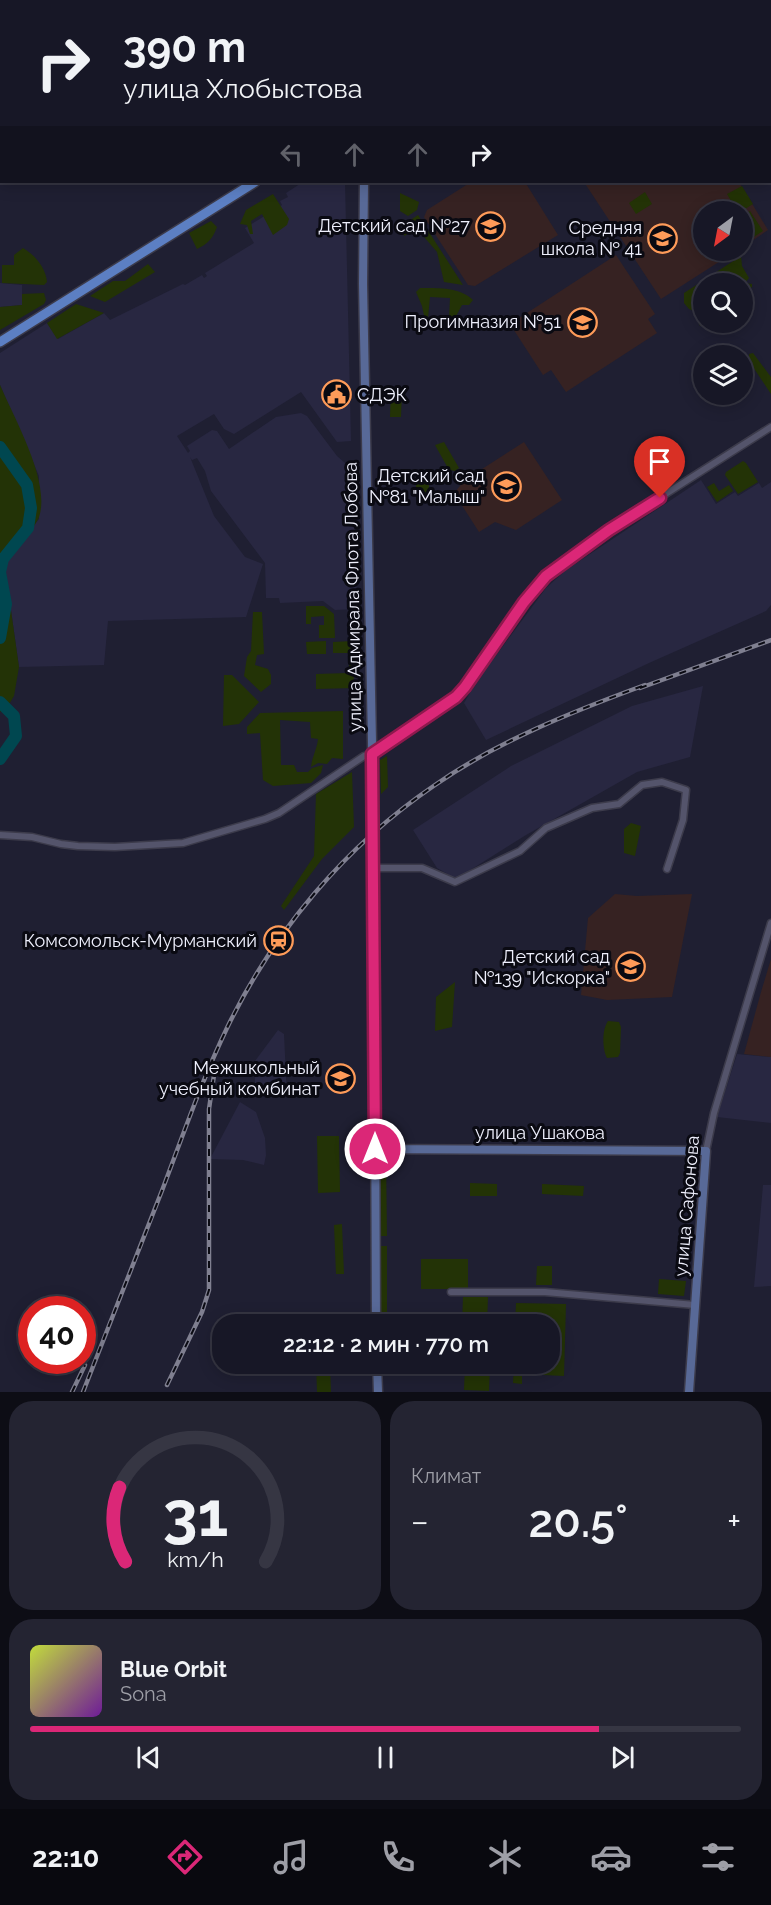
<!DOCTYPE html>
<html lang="ru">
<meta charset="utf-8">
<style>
body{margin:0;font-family:Raleway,sans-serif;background:#242432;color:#f1f3f6;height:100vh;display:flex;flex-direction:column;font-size:22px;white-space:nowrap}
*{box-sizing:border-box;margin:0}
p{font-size:20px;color:#9e9fa7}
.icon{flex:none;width:33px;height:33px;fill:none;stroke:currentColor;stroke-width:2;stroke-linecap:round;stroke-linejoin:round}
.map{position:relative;height:1392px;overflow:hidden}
.panel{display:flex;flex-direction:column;gap:9px;padding:9px;background:#0d0d15;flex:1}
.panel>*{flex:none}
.banner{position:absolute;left:0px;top:0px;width:771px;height:183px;box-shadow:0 3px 15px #0003,0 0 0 2px #363643;background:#171726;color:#f1f3f6;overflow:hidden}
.needle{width:39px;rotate:212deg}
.tools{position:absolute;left:693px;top:201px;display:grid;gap:12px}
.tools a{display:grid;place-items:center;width:60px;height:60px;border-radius:50%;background:#171726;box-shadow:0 3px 15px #0003,0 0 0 2px #363643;font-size:30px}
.speed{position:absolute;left:18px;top:1296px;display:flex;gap:12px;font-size:30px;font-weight:700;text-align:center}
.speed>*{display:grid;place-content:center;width:78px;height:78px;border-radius:50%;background:#171726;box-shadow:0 3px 15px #0003,0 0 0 2px #363643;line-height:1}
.speed .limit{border:9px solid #d22;background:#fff;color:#111}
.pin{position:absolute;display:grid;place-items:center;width:51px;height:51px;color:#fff;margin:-62px -26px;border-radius:50% 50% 50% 0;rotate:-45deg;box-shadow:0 0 6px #0007}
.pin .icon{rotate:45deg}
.me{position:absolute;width:66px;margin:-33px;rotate:0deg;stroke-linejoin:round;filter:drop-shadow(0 0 4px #0008)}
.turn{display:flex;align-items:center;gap:21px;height:126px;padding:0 24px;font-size:27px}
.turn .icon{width:78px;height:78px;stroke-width:2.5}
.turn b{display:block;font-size:42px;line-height:51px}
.lanes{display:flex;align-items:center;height:57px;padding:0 24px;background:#0003;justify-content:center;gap:30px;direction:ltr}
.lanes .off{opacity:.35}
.big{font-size:45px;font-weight:600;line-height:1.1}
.panel .card{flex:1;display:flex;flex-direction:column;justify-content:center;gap:9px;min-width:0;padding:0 21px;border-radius:24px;background:#242432}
.panel .dial{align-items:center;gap:0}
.dial svg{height:156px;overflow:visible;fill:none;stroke:#363643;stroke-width:7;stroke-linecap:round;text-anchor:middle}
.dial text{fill:#f1f3f6;stroke:none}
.song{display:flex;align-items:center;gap:18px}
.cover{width:72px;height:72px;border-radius:9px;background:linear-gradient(135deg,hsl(70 70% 55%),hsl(280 70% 35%))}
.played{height:6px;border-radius:3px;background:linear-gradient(90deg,#db2777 80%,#363643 80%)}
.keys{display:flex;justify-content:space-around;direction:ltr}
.heat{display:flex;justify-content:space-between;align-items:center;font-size:33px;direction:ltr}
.panel .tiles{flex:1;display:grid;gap:9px;grid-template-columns:1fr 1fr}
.card:last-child{grid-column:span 2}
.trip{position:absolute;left:212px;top:1314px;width:348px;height:60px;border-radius:24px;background:#171726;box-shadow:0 3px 15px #0003,0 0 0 2px #363643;font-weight:600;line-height:60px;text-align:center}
.dock{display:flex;height:96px;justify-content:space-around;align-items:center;background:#09090f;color:#9e9fa7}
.dock .icon{width:42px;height:42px}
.dock .selected{color:#db2777}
.dock b{font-size:27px;color:#f1f3f6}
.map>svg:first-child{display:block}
</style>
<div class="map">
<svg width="771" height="1392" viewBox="0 0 771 1392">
<rect width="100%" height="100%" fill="#1f1f32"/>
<path fill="#282741" d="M303,182h42l6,259 -14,1 -36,-50 -67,42 -10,-5 -10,-15 -37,22 11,17 2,-2 -3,-5 25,-16 5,1 12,18 47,-32 25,-4 6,3 30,40 8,7 8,1 4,145 -22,1 -12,-9 -43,2 -1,-5h-13l-1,-35 -54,-72 -6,-20 -8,-13 -5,2 -2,-3 24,59 31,41 18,7 -17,53 -138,4 -4,44 -85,2 -15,-106 35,-42v-43l-39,-91v-32l47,-30 11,16 46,-26 6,7 73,-36 2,1 17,-10 2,3 3,-2 -2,-3 49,-30 -9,-15 37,-23 -2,-4 8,-4 -2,-4z
M0,283l22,2v20l-22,2z
M701,480l15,24 19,-12 3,4 21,-13 3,5 9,-6v123l-5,6 -117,52 -163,77 -22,-37 13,-22 69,-93 20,-18z
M703,686l-13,71 -53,15 -111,63 -70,44 -19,-11 -24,-38 98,-64 121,-60z
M278,1030l6,4 3,63 -32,-3v-33z
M737,1054l34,3v66l-54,-6z
M240,1102l16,10 9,26 1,17 -2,10 -21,-5 -33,-1z
M763,1185h8v101l-17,1z"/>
<path fill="#362222" d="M471,182h54l33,53 -83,51 -7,-1 -44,-68 3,-7z
M584,182h155l29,48 -25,17 -1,-35h-38v38l32,1 -75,48z
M616,255l39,59 -7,5 9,14 -91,59 -15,-22 -8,5 -33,-51z
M524,442l38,58 -46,30 -21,-8 -16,10 -25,-39 11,-13z
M615,894l22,2 55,-2 -20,103 -65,3 -26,-5 7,-77z
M771,959v98l-27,-3 17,-62z"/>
<path fill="#233306" d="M742,186l11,18 -11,7h-17l9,-5 -7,-12z
M645,192l7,12 -16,10 -7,-11z
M400,193l19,9 -2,8 -9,6 -8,-5z
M273,194l16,25 -2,6 -14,10 -11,-21 -11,7 2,13h-3l-3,-9 -7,-1 6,-14z
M750,211l13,20 -20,13v-28z
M418,215l45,70 -19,-3 -7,-30 -18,-21h-6l-9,5 -1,-11z
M211,221l6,6c-4,11 -9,17 -20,22l-8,-16z
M23,248c12,7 23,20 24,34l-3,3 -42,-2v-18h12v-10z
M741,256l1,10 7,12 -4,5 7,1v3l-9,6 -1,-9h-38l-1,40 -3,2 -3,-7 1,-6 -9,-4 -5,-6v-10z
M148,264l7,8 -50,30 -15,-6 23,-15h12z
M420,288c18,0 40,-1 53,12l-4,5h-7l-7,13h-6l1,-20 -20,-1 -2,21 -3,2 -3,-14 -6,-14z
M44,293l2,7 -2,4 -44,26v-23l22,-2v-11z
M76,304l28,9 -47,26 -10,-16z
M753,353l18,24v17l-22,-33v-7z
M0,385c14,33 51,97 39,132 -3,10 -27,34 -35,44l15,106 -5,29 -6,10 -8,6z
M391,390l11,1 -1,26h-11z
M444,442l15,26 -4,3 -6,-1 -14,-25z
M743,461l3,2 12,19 -20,12 -13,-19 1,-3z
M429,479v20l-13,1v-20z
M714,483l5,8 10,-6 4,6 -16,11 -10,-15z
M306,606h18l10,8 1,24h-16v-13h5v-9l-13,1v7h-5z
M253,612h9l2,42 -7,1 -2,10 13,4 3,6v9l-10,8 -17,-16 3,-19 4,-6z
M326,641v13h-19l-1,-12z
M353,641l1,47 -38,1v-15l33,-1v-20h-16v-11z
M224,675h8l27,27 -20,22 -16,2z
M343,711v48l-11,-1 -5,6 -9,-1 -7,4c1,-10 6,-18 7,-28l-7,-1 -1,-16 -30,-2 1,45h13l3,7h11l4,-4 11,-3 -2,8 -10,10 -38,3 -10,-6 -3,-47 -13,1v-7l13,-14z
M387,756l1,31 -7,7 -1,-34z
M352,772l2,55 -32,32 -38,51 -3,-4 33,-50 2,-62z
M631,823l10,3 -6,30 -11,-3v-24z
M455,982l-3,45 -17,4 1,-34z
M608,1021l11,1 2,5 -1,26 -2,4 -11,1c-5,-9 -5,-29 1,-37z
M317,1136h22l1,56 -22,1z
M377,1158h9l1,78h-8z
M470,1183l27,1v12h-27z
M542,1184l42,2 -1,10 -41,-2z
M342,1224l2,50h-8l-2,-49z
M379,1246h8v78h-8z
M421,1259h47v30h-47z
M537,1266h15v19h-16z
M659,1279l27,2 -2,15 -26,-2z
M463,1297h25l-1,27h-25z
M516,1303l50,1 -2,72 -42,-2v10l-9,-1 1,-19h35v-40h-34z
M316,1364h14l1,28h-14z
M465,1364h25l-1,27 -25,-1z"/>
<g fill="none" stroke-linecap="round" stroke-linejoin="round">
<path stroke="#004750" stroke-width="12" d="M0,447l27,38 4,23 -3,20 -25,31 -3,13 6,32 -6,34
M0,702l14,14 2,20 -16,23"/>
<defs>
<path id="street" d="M0,835l32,2 29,7 17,2 37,1 68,-4 82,-24 14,-6 85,-57 8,-2 83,-57 10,-10 59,-85 22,-26 77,-55 148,-94
M374,868h48l33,14 65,-31 26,-23 46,-20 27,-4 23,-19 20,-3 24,8 -3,30 -16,49
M706,1151l8,-38 57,-190
M451,1292h94l150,13"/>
<path id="secondary" d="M307,0l1,2
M364,182l-1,102 11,560 2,480
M375,1149l331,2 -17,241
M377,1364l1,28"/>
<path id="primary" d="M544,2l3,-2
M0,342l255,-160"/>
</defs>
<use href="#street" stroke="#3c3b4b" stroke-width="9"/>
<use href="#secondary" stroke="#3c3b4b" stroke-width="11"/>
<use href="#primary" stroke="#3c3b4b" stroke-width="12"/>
<use href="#street" stroke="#54546b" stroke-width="6"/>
<use href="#secondary" stroke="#586997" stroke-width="8"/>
<use href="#primary" stroke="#5c7fc3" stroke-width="9"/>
<defs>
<path id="rail" d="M640,688l131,-48
M167,1385l35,-73 7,-22v-181l5,-34
M72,1392l13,-27
M83,1392c26,-68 54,-136 80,-204 20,-53 39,-108 64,-160 47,-97 118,-182 208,-243 63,-44 139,-74 210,-100"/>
</defs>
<use href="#rail" stroke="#7f7f90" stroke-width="4.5"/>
<use href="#rail" stroke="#0a0a12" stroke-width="2" stroke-dasharray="7" stroke-linecap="butt"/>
</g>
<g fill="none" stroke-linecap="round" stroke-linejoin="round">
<defs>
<path id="route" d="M375,1149l-3,-395 84,-57 9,-10 59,-85 22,-26 63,-46 51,-32"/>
</defs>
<use href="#route" stroke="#8e194d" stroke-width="15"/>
<use href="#route" stroke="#db2777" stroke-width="10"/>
</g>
<defs>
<symbol id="school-ring" viewBox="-11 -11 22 22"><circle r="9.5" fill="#0a0a12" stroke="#fe9b59" stroke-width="1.5"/><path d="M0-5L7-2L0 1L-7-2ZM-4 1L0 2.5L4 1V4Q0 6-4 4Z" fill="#fe9b59"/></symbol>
<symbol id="civic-ring" viewBox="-11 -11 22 22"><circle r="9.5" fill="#0a0a12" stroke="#fe9b59" stroke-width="1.5"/><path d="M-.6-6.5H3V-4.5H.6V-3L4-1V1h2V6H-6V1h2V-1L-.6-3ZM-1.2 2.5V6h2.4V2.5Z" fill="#fe9b59"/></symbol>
<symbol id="station-ring" viewBox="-11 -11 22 22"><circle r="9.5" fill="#0a0a12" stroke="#fe9b59" stroke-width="1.5"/><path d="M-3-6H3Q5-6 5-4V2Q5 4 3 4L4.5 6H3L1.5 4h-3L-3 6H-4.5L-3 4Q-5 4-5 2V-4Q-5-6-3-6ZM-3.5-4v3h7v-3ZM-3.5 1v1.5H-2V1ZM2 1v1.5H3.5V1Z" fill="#fe9b59"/></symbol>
<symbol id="university-ring" viewBox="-11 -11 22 22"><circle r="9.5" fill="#0a0a12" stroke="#fe9b59" stroke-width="1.5"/><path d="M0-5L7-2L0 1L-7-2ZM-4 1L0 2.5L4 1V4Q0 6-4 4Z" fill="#fe9b59"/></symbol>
</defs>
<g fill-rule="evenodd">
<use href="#school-ring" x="474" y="210" width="33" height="33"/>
<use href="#school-ring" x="646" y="222" width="33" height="33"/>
<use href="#school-ring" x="566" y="306" width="33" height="33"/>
<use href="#civic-ring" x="320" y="378" width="33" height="33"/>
<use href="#school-ring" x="490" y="470" width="33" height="33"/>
<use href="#station-ring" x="262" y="924" width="33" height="33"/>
<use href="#school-ring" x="614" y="950" width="33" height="33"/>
<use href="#university-ring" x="324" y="1062" width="33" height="33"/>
</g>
<g text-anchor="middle" stroke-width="6" stroke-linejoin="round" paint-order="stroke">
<g font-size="18" fill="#eff0fd" stroke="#0a0a12" text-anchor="end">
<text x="470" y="232">Детский сад №27</text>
<text x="642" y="234">Средняя<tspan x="642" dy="21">школа № 41</tspan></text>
<text x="561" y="328">Прогимназия №51</text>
<text x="357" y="401" text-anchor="start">СДЭК</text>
<text x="485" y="482">Детский сад<tspan x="485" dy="21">№81 "Малыш"</tspan></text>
<text x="257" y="947">Комсомольск-Мурманский</text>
<text x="610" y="963">Детский сад<tspan x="610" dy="21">№139 "Искорка"</tspan></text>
<text x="320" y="1074">Межшкольный<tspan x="320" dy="21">учебный комбинат</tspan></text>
</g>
<g font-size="18" fill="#eff0fd" stroke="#0a0a12">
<text transform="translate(353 597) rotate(-91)" y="6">улица Адмирала Флота Лобова</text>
<text x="540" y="1139">улица Ушакова</text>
<text transform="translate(687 1206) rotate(-85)" y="6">улица Сафонова</text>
</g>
</g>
</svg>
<div class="tools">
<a><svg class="needle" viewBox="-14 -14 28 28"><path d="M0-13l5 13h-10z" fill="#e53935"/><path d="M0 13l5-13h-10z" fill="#9e9fa7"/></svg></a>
<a><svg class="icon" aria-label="search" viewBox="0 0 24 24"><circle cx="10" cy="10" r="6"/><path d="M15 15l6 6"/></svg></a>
<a><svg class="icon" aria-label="layers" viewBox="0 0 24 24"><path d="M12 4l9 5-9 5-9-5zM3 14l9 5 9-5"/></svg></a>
</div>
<div class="speed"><div class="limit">40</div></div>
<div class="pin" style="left:660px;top:498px;background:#d93025"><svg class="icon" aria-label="arrive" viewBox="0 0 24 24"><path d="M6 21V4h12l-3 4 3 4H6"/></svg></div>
<svg class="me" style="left:375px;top:1149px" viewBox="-20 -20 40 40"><circle r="17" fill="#db2777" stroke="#fff" stroke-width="3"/><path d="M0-11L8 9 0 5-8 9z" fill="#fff"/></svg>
<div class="trip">22:12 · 2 мин · 770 m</div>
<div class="banner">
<div class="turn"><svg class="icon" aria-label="right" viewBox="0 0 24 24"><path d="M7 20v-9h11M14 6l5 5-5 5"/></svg><div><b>390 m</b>улица Хлобыстова</div></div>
<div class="lanes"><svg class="icon off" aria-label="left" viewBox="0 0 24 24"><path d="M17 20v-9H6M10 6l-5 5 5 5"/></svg><svg class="icon off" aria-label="ahead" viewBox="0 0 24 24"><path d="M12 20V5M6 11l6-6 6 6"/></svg><svg class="icon off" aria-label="ahead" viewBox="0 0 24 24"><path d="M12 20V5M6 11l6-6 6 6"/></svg><svg class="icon" aria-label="right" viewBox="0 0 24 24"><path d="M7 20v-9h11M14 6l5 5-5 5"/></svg></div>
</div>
</div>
<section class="panel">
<div class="tiles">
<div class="card dial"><svg viewBox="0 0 100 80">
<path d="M14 69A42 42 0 1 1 86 69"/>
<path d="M14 69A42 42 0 0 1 11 31" stroke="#db2777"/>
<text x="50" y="56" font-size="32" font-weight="700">31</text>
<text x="50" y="72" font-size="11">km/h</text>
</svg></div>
<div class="card"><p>Климат</p>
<div class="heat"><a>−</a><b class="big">20.5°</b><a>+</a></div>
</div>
<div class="card">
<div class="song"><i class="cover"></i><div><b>Blue Orbit</b><p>Sona</p></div></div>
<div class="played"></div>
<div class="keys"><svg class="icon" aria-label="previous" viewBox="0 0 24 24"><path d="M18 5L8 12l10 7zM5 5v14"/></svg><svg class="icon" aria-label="pause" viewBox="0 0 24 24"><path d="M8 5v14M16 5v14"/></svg><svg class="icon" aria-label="next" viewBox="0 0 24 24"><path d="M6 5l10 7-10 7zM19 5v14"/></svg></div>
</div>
</div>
</section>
<nav class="dock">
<b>22:10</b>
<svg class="icon selected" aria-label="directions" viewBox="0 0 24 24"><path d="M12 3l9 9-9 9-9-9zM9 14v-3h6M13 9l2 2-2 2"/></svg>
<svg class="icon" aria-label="music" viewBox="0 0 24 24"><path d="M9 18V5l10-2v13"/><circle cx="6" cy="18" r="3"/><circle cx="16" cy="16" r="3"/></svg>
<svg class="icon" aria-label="phone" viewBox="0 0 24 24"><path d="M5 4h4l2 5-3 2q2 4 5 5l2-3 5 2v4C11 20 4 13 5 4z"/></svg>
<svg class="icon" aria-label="climate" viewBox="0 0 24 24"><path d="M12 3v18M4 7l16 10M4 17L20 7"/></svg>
<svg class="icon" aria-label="car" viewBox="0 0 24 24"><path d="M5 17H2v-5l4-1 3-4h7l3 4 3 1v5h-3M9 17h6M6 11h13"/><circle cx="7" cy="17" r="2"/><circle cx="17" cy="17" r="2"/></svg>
<svg class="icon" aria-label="filters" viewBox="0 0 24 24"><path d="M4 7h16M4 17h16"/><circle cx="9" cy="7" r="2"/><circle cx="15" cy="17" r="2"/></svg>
</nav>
